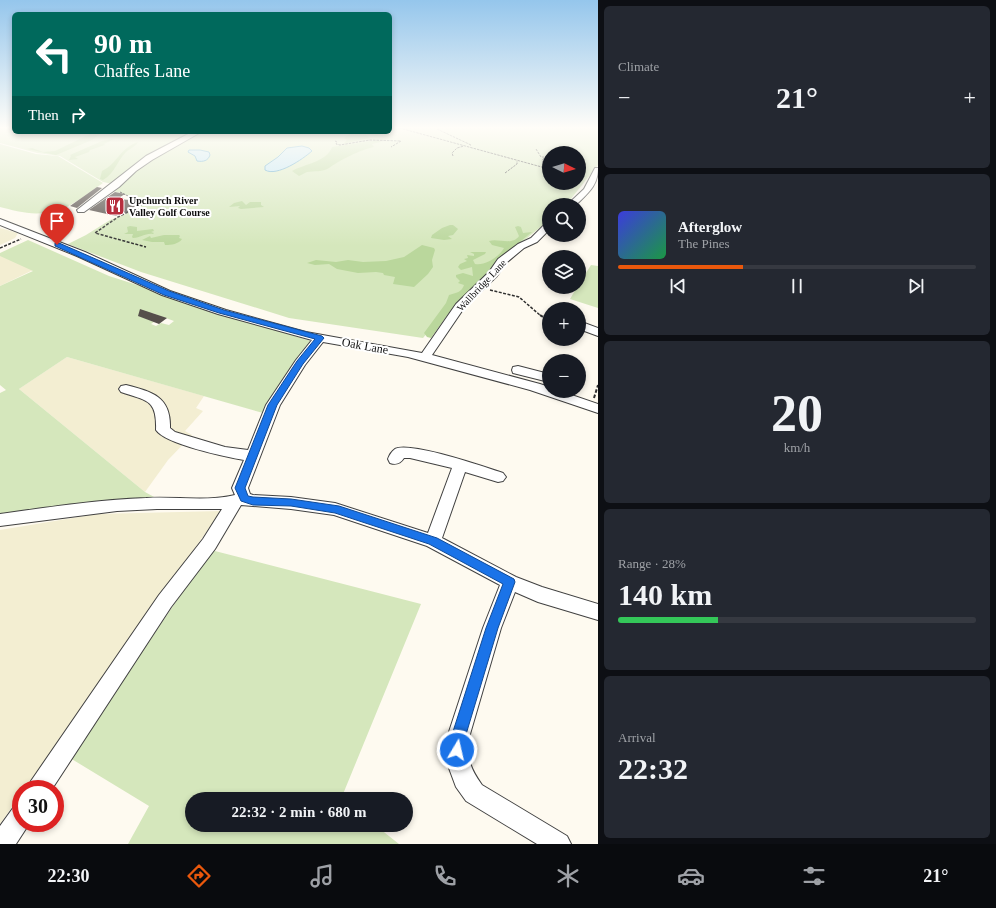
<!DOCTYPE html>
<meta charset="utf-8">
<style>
body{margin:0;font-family:"Times New Roman",serif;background:#242831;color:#f1f3f6;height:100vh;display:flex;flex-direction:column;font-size:15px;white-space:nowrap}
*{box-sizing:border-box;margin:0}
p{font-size:13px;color:#9ea1a6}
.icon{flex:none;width:22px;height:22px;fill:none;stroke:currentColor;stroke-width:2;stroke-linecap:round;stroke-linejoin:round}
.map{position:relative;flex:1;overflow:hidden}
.drawer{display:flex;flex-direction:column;gap:6px;padding:6px;background:#0d0f14;width:398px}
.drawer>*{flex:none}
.guide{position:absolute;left:12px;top:12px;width:380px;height:122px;border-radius:6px;box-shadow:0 2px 6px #0003;background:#00695c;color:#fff;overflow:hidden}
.needle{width:26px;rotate:95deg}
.tools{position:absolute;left:542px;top:146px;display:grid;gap:8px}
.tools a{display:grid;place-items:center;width:44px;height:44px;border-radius:50%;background:#171b24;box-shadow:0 2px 6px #0003;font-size:20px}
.speed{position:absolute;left:12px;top:780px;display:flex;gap:8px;font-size:20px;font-weight:700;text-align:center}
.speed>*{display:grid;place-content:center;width:52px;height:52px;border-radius:50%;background:#171b24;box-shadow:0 2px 6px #0003;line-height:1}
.speed .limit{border:6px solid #d22;background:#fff;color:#111}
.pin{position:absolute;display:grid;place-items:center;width:34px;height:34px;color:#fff;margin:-41px -17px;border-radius:50% 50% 50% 0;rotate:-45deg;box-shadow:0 0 4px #0007}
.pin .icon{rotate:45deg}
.me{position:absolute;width:44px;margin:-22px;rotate:9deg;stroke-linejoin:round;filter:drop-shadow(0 0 3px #0008)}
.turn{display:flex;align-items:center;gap:14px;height:84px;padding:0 16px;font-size:18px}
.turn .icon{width:52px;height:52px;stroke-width:2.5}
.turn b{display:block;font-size:28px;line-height:34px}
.then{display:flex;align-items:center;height:38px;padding:0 16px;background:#0003;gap:8px;font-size:15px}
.big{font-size:30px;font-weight:800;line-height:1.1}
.drawer .card{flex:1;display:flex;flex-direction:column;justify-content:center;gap:6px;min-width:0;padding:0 14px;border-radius:6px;background:#242831}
.drawer .dial{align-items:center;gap:0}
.dial b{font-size:52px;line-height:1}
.song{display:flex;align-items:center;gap:12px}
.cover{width:48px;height:48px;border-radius:6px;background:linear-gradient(135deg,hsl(240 70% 55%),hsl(140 70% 35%))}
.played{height:4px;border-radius:2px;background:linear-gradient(90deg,#ea580c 35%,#363941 35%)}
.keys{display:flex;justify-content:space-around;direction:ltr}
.heat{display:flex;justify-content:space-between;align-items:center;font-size:22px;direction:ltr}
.charge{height:6px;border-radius:3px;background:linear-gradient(90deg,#34c759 28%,#363941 0)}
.trip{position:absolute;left:185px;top:792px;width:228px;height:40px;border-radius:20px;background:#171b24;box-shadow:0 2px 6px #0003;font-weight:800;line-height:40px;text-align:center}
.dock{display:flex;height:64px;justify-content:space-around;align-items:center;background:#090b0e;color:#9ea1a6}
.dock .icon{width:28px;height:28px}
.dock .active{color:#ea580c}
.dock b{font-size:18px;color:#f1f3f6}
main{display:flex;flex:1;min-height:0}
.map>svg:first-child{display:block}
</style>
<main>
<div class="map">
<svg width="598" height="844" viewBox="0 0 598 844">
<rect width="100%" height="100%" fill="#fefaf0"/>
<path fill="#f3eed2" d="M0,228l18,5 -3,5 -15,7z
M0,255l33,15 -33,16z
M67,357l137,39 -8,12 7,3 -18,20 7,4 -24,25 -23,32 -126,-103z
M221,511l-196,278h-4v5l-21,30v-294l97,-16z"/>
<path fill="#d5e7bc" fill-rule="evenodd" d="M0,127h14v5h177c-30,17 -53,26 -78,52l-10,-2 -43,-26 -23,-3 -37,-10z
M390,127h208v38l-32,40h-17v15l-84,69 -42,49 -134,-20 -148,-46 -73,-28 18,-9 24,-15 14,-5 25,-14 -43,-12 38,-25 56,-32h190zM549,153h30v30h-30z
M0,144l36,10 22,2 45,27 -26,18 -17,10 -5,-2c-15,9 -39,2 -55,-2z
M28,240l81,36 97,31 39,14 66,20 -48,72 -196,-56 -48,32 126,103 11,6 -156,18v-123l6,-3 -6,-5v-99l33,-15 -33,-15v-3zM152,313l22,8 -5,4 -8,-2 -5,3 -5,-2 3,-2 -9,-4z
M591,265l7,1v42l-28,-9 7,-12h2v-3z
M211,550l210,54 -80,195h-149v26h183l24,19h-271l21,-38 -79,-48z"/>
<path fill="#bad79c" d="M94,132h9l-11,8 -36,15 -29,-6 5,-1 11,4 12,-1z
M352,132h32l2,2 -5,-1 -4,3 -10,-1 2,3 -26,6 4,-4 -3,-2z
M112,139h2l-10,5 1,1 -15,5 -1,2 -14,5 3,2 -9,1 2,-4 -1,-1 32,-14z
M379,140l2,2 -9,2 2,3c-12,2 -36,14 -45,21 -6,4 -15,3 -22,4 -3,1 -5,3 -8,4l-7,-5c12,-7 35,-9 40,-24z
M138,142c-1,3 -8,7 -12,10 -9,9 -11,21 -23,28l-3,-1 2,-8c15,-7 19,-24 36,-29z
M242,201l4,4 4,-3h11v3l3,2 -23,2 -3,-1 2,-2 -11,1 5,-4z
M450,225h3l5,4 -5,6 -5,1 4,3 -8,1 -13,-2 1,-3 10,-7z
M130,226l7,1v4l16,-2 1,2 -3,1 3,1 -1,1c-8,-1 -12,4 -20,4l-1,-1 1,-3h-9l4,-2 -1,-5z
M518,226l3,1 2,6 9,-1 -32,26 -6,10 -38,35 -25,35 -4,-1 -3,-4 22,-30 3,-8c7,-2 13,-3 15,-10l-6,-2 2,-2 -4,-4v-2l7,-2 10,3 -1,-9 -11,3 -3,-3 2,-3 7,-3 -3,-2 4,-1 -1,-3 7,1v-2l-4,-2h16l-1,2 -12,6 2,4c10,2 25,-8 29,-16l-12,-3 -3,-4c10,-3 23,5 30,-5l-4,-9z
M164,235h15l1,1 -1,2 3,1c-3,5 -11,6 -17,6l-1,-3h-12l-10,-2 8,-4 1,2z
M422,245l12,3 1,2 -3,10 1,7 -5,7 -14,13 -21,-3 2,-7 -11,-2 -1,-2 -7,-1 -18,1 -21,-4 -8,-5 -14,1 -8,-2 9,-3 20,2 12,-2 15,2 23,-1 18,-4z"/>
<path fill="#b8e1f3" stroke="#439ac5" d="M302,146l7,2 3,3c-9,8 -35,26 -47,19v-4l13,-9 9,-9z
M189,150h11l9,2 1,3c-2,6 -7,7 -13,6l-2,-5 -7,-4z"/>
<path fill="#564f4b" d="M97,187l5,1 -25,20 -7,-2z
M115,192l10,2 -8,5 26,2 -17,12 -3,-1 -7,4 -27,-6z
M140,309l27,9 -8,6 -21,-8z"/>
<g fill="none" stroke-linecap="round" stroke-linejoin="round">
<defs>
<path id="minor" d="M192,132h9l-49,28 -16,11 -17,16 -35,25h-6l-1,-2 69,-54z
M595,168h3c0,18 -10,25 -22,37h-9l17,-16z
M0,219l85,33 85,39 56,19 80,22 116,21 34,-49 33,-32 9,-13 20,-15 13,-6 15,-15 3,-1v8l-12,12 -13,6 -18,15 -9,13 -33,32 -32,47 108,29 9,3v4h11l38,13v9l-68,-23 -122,-33 -85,-15 -18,23 -25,40 -32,83 2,6 3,1 38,2 44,6 93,30 24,-65 -42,-10h-6c-4,6 -8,7 -14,5l-2,-4c1,-3 4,-8 7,-10 15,-8 90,18 108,24l3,4 -3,4 -5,1 -33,-10 -23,66 74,39 26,10 56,17v16l-60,-18 -23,-10 -14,36 -33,113c0,20 2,27 14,44l85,51 4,8h-34l-71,-43 -10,-14 -10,-27v-19l37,-113 17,-43 -73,-39 -93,-31 -43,-6 -50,-4 -26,44 -44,58 -119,182h-24l3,-8 128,-186 44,-56 19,-30h-65l-40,2 -117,15v-12c49,-7 97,-14 146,-16 29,-2 60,4 89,-3l-3,-7 12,-28c-18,-3 -79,-16 -88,-30 1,-31 -9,-29 -35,-38l-2,-3 2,-3 5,-1c27,7 45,12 44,43l5,4 50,15 23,3 18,-45 30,-45 16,-20 -94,-26 -56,-19 -85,-39 -77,-31z
M579,321l19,7v8l-19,-7z
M518,366l31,8v8l-36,-9 -1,-3 1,-3z
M21,804v19h9l-1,1 -13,20h-16v-18l13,-18z"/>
</defs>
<use href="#minor" stroke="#414141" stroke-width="2"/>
<path stroke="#303030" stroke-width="1" stroke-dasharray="2.5 1" stroke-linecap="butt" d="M396,127l153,42
M437,129l34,16 -1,1
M335,141l2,1 -1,2 4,1 30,-5 31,1 -10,6
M536,149l5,8h3
M453,156l-1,-3 5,-5 7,-2
M543,163l-1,-3 7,-7
M505,173l12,-9v-3
M120,192l12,6 14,2 1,2 -17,9"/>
<path stroke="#303030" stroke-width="1.5" stroke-dasharray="3 1.5" stroke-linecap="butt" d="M132,210l-14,7 -23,16 51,14
M0,248l21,-9
M490,290l29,7 22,19"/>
<path stroke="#303030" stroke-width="2" stroke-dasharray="3.5 2" stroke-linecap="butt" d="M540,315l9,6
M594,398l4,-13"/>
<use href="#minor" fill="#fff" fill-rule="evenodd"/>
</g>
<linearGradient id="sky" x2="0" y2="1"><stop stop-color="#95c6ec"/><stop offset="0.52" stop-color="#fffdf8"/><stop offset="1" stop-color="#fffdf8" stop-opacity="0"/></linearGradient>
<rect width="598" height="246" fill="url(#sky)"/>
<path fill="#1a73e8" stroke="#114b97" d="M55,243h4l110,48 55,19 98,26 2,2 -21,26 -26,41 -32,83 3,8 5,1 38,2 48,7 98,32 77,41 1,3 -17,46 -34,113v9l-2,6 -5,2 -5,-2 -2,-6v-9l36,-113 17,-44 -74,-40 -94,-31 -44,-7 -38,-1 -12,-4 -6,-13 33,-83 29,-44 18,-22 -96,-26 -55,-18 -109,-49z"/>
<defs>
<symbol id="restaurant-square" viewBox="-11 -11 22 22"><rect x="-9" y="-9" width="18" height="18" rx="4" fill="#b62e3e" stroke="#fff"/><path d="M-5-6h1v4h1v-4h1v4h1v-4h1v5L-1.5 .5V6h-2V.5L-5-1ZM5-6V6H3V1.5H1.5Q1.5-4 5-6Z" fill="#fff"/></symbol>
</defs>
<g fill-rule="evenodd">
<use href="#restaurant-square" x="104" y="195" width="22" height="22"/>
</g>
<g text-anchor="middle" stroke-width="4" stroke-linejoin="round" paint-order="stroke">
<g font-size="10" font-weight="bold" fill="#0e0e0e" stroke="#fff" text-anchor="start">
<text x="129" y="204">Upchurch River<tspan x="129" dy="12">Valley Golf Course</tspan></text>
</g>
<g font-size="10" fill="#0e0e0e" stroke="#fff">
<text transform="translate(481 285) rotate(-47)" y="4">Wallbridge Lane</text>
</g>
<g font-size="12" fill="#0e0e0e" stroke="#fff">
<text transform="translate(365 346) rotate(10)" y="4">Oak Lane</text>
</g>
</g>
</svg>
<div class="tools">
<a><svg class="needle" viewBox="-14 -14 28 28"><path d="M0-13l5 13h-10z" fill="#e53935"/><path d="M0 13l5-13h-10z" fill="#9ea1a6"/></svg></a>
<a><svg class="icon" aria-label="search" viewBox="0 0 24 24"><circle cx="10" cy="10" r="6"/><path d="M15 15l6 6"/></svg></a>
<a><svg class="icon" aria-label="layers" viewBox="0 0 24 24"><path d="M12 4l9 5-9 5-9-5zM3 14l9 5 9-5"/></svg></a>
<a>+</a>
<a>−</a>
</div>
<div class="speed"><div class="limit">30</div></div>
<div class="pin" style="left:57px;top:245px;background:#d93025"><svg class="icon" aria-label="arrive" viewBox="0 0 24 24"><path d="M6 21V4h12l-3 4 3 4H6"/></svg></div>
<svg class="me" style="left:457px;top:750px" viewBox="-20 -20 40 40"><circle r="17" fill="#1a73e8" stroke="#fff" stroke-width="3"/><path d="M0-11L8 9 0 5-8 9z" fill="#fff"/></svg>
<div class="trip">22:32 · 2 min · 680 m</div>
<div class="guide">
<div class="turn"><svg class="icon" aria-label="left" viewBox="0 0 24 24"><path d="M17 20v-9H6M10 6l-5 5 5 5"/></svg><div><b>90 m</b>Chaffes Lane</div></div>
<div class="then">Then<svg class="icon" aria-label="right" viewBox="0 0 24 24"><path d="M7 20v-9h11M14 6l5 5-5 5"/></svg></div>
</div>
</div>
<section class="drawer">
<div class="card"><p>Climate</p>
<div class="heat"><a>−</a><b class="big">21°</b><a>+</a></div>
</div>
<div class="card">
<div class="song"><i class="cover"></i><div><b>Afterglow</b><p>The Pines</p></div></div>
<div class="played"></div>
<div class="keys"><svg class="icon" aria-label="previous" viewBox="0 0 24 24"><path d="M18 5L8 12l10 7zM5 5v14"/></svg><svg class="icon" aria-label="pause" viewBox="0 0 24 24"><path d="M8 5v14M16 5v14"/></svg><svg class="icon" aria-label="next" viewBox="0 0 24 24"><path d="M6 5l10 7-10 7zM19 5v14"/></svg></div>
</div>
<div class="card dial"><b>20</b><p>km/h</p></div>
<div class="card"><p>Range · 28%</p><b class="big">140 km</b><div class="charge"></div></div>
<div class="card"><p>Arrival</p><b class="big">22:32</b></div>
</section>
</main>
<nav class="dock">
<b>22:30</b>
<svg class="icon active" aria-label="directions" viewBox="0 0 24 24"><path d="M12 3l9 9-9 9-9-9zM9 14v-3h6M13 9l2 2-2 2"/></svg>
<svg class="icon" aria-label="music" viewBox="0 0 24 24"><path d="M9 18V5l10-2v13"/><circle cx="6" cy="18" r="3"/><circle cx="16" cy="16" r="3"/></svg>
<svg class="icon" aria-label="phone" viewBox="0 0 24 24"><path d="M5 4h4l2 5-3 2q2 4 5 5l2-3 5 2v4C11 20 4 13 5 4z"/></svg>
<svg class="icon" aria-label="climate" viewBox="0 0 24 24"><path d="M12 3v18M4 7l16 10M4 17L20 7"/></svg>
<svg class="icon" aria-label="car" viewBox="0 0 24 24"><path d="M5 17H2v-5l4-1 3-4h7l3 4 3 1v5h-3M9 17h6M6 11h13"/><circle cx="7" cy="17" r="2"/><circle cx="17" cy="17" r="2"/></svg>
<svg class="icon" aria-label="filters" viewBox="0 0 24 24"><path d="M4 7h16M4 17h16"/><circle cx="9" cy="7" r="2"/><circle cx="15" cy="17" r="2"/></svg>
<b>21°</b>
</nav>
